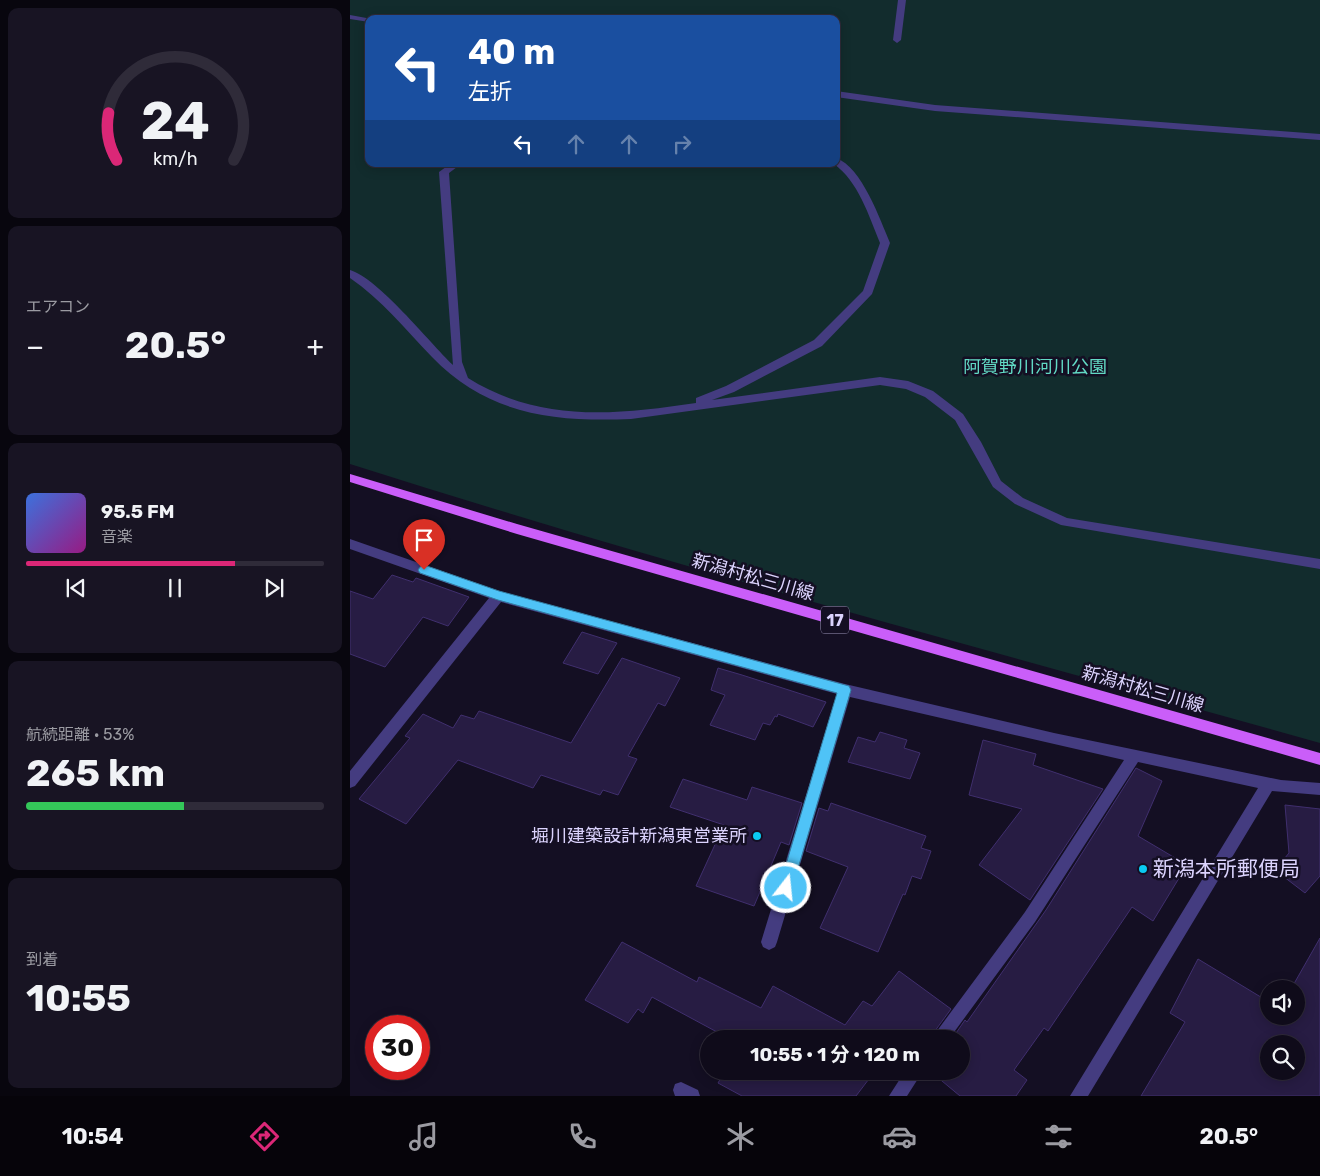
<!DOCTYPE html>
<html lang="ja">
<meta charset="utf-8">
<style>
body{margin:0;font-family:Rubik,"Noto Sans JP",sans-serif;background:#181423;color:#f1f3f6;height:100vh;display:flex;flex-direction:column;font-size:19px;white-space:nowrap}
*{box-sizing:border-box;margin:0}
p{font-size:16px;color:#9b9ba2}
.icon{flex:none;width:28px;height:28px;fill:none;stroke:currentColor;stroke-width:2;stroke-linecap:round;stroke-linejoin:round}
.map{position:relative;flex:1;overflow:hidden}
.sheet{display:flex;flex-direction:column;gap:8px;padding:8px;background:#08060e;width:350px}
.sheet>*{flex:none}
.hud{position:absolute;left:15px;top:15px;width:475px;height:152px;border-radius:10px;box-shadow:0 2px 12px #0003,0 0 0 1px #2f2b39;background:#1a4fa0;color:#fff;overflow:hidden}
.controls{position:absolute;left:910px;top:980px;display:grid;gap:10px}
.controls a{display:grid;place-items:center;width:45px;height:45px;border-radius:50%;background:#0f0b1a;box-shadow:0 2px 12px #0003,0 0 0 1px #2f2b39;font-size:25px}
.speed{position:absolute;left:15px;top:1015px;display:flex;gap:10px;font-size:25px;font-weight:700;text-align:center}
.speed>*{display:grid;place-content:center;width:65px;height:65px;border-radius:50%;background:#0f0b1a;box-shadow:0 2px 12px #0003,0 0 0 1px #2f2b39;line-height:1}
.speed .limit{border:8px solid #d22;background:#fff;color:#111}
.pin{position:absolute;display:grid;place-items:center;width:42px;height:42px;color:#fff;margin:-51px -21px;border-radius:50% 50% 50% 0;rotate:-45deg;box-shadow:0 0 5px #0007}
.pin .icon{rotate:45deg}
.me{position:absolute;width:55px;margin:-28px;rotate:16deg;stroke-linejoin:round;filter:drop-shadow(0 0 4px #0008)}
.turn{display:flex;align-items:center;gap:18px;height:105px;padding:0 20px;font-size:22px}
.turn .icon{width:65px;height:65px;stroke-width:2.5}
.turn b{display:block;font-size:35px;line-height:42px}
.lanes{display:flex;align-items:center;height:48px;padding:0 20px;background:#0003;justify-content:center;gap:25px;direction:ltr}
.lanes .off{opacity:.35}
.big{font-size:38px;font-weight:700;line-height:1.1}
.sheet .widget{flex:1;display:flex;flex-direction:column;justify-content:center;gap:8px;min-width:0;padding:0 18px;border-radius:10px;background:#181423}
.sheet .dial{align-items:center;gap:0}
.dial svg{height:130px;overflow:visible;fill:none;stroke:#2f2b39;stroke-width:7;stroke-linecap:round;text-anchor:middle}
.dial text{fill:#f1f3f6;stroke:none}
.song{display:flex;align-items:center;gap:15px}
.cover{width:60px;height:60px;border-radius:8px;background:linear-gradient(135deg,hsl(220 70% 55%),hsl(310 70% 35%))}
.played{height:5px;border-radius:2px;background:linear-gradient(90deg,#db2777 70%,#2f2b39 70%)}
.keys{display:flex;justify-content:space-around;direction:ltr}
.heat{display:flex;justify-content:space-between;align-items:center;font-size:28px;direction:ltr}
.charge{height:8px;border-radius:4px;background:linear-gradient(90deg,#34c759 53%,#2f2b39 0)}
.trip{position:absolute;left:350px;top:1030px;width:270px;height:50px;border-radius:25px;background:#0f0b1a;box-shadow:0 2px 12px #0003,0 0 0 1px #2f2b39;font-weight:700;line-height:50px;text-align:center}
.tab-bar{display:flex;height:80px;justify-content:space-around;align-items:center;background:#06040a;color:#9b9ba2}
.tab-bar .icon{width:35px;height:35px}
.tab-bar .active{color:#db2777}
.tab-bar b{font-size:22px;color:#f1f3f6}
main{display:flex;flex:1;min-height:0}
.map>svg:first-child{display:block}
</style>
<main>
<section class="sheet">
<div class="widget dial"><svg viewBox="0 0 100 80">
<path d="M14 69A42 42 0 1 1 86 69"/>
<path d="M14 69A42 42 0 0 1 9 40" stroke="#db2777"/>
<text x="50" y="56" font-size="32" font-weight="700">24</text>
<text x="50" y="72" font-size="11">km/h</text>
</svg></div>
<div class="widget"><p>エアコン</p>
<div class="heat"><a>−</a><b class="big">20.5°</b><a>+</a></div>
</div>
<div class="widget">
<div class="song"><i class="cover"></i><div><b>95.5 FM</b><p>音楽</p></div></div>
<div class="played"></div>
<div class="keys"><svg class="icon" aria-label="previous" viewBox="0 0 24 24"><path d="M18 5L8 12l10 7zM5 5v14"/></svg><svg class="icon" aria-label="pause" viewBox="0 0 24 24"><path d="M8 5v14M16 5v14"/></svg><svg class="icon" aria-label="next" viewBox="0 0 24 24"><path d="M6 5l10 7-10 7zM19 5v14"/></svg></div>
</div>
<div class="widget"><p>航続距離 · 53%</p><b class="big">265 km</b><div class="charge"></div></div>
<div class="widget"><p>到着</p><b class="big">10:55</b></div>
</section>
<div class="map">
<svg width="970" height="1096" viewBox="0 0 970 1096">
<rect width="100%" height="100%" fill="#140f23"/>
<path fill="#122c2d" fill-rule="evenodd" d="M0,0h970v743c-324,-91 -650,-177 -970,-279zM19,19h467v145h-467z"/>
<path fill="#271c43" stroke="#402f6e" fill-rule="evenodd" d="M42,575l21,7 3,-4 53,19 -21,29 -25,-9 -38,50 -35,-13v-63l23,8z
M232,632l35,11 -19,31 -35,-11z
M272,658l58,20 -15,28 -7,-3 -30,53 9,3 -19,36 -15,-5 -3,5 -59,-20 -8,13 -75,-28 -52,64 -47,-25 51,-61 -5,-2 18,-22 30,14 8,-13 13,4 5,-8 92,32z
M368,668l24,7 84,27 -13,25 -35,-13 -1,3 -2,-1 -5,9 -7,-2 -8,17 -45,-15 15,-30 -14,-5z
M530,732l27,8 -3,8 16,5 -10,26 -62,-17 10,-25 17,5z
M633,740l53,14 -3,11 70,24 -73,111 -51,-35 43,-56 -53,-14z
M786,768l26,13 -24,55 49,29 -34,56 -21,-14 -84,124 -4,-3 -30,42 13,10 -11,16h-56l-30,-25h31v-32h-9l13,-19 2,2 79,-112z
M333,779l64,21 5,-13 50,16 -13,42 -8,-3 -27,64 -58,-20 28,-61 -54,-18z
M481,803l95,33 -5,12 10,3 -10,28 -9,-3 -7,19 -2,-1 -25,58 -58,-24 28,-61 -42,-16 13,-43 9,3z
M935,805l35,4v67l-15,17 -30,-23 14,-17z
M970,938v158h-179l44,-74 -15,-9 28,-54 71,43v14h27v-27h-5zM919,1044h27v27h-27z
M272,942l75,40 2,-5 62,31 12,-22 72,39 18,-24 9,5 27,-35 52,38 -22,30h-199l-78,-42 -9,16 -5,-4 -10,14 -43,-23z
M375,1071h150l-19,25h-114l-24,-13z"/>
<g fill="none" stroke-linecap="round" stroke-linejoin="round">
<path fill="#443c80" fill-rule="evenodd" d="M548,0h8l-5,40 -4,3 -4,-3z
M0,15l22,4h-3v3l-19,-3z
M486,91l99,14 385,29v6l-385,-29 -99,-14z
M486,158c26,9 44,62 54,85l-18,51 -50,52 -88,46 -22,8 168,-23 28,4 25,10 30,23 18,28 20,39 22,17 44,20 253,41v10l-259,-44 -46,-21 -22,-17 -38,-67 -30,-23 -19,-8 -26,-4 -249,34c-77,3 -143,-4 -199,-62 -27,-28 -50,-57 -82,-79v-8c28,8 79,72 103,95l-14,-193 11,-8h11l-12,9 13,189 6,16c72,45 147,37 228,25v-5l30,-12 88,-46 49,-49 17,-48c-11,-27 -22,-62 -46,-79h2z"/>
<path fill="#443c80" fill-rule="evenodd" d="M0,539l149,52 346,93 209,49 227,47 39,3v12l-48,-4 -184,305h-18l188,-308 -120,-26 -103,160 -86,117h-18l94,-127 99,-152 -274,-63 -73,245 -2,5 -6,3 -6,-3 -2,-5 76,-248 -336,-92 -146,184 -5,2v-17l139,-173 -139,-49z
M555,1071h18l-16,25h-18z
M331,1082l17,8 2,6h-25l-2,-6 2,-6z"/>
<path fill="#ca5ef9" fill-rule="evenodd" d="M0,474l167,50 803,229v12l-803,-231 -167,-52z"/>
</g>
<path fill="#4fc3f7" stroke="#337fa1" d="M74,565l75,26 350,95 2,4 -60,202 -5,2 -5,-2 -2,-4 58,-195 -339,-93 -78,-27 -2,-3 2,-3z"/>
<g fill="#0acaf2" stroke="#140f23" stroke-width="2">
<circle cx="407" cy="836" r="5"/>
<circle cx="793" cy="869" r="5"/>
</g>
<g text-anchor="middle" stroke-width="5" stroke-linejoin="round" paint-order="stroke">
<rect fill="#140f23" stroke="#9f98bc" stroke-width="1" x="471" y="606.5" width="28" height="27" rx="4"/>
<g font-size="16" font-weight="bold" fill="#dbd3fd">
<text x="485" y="626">17</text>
</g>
<g font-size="18" fill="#62dac5" stroke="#140f23">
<text x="685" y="373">阿賀野川河川公園</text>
</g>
<g font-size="18" fill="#dbd3fd" stroke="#140f23">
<text transform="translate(403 577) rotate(16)" y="6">新潟村松三川線</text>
<text transform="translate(793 689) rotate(16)" y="6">新潟村松三川線</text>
</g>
<g font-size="18" fill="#dbd3fd" stroke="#140f23" text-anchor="end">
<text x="397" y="842">堀川建築設計新潟東営業所</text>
</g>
<g font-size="21" fill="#dbd3fd" stroke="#140f23" text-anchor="start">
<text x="803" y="876">新潟本所郵便局</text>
</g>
</g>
</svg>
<div class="controls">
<a><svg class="icon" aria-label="sound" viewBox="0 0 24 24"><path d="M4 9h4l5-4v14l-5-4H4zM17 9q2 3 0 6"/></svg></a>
<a><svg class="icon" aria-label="search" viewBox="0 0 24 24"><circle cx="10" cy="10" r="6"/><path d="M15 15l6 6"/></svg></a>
</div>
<div class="speed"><div class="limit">30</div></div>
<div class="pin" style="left:74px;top:570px;background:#d93025"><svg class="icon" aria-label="arrive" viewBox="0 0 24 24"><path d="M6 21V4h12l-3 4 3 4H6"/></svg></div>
<svg class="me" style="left:436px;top:888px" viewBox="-20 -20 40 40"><circle r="17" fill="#4fc3f7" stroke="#fff" stroke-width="3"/><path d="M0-11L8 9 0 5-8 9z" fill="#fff"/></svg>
<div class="trip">10:55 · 1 分 · 120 m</div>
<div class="hud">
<div class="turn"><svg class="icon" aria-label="left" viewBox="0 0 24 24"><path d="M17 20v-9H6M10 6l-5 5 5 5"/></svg><div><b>40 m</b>左折</div></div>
<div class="lanes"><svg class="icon" aria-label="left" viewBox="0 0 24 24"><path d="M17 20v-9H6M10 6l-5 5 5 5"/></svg><svg class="icon off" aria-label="ahead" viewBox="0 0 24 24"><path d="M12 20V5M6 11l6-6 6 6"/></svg><svg class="icon off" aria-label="ahead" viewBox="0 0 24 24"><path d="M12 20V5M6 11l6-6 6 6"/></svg><svg class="icon off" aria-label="right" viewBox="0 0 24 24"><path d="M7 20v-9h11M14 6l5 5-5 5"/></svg></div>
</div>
</div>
</main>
<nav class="tab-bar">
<b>10:54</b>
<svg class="icon active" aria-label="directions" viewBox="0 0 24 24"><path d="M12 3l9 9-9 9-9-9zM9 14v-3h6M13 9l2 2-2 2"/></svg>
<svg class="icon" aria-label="music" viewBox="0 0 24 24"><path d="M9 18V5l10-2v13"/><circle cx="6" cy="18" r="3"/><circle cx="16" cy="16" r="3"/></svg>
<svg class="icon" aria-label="phone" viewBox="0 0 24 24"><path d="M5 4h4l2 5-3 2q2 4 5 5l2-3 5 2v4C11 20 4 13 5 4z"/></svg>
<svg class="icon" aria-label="climate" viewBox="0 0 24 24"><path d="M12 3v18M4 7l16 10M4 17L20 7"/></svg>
<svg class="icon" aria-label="car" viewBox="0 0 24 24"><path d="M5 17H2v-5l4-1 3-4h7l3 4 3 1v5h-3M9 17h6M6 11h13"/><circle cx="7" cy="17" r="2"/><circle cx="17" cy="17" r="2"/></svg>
<svg class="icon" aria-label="filters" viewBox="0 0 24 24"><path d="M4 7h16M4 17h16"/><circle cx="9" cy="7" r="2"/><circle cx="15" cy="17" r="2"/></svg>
<b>20.5°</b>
</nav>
